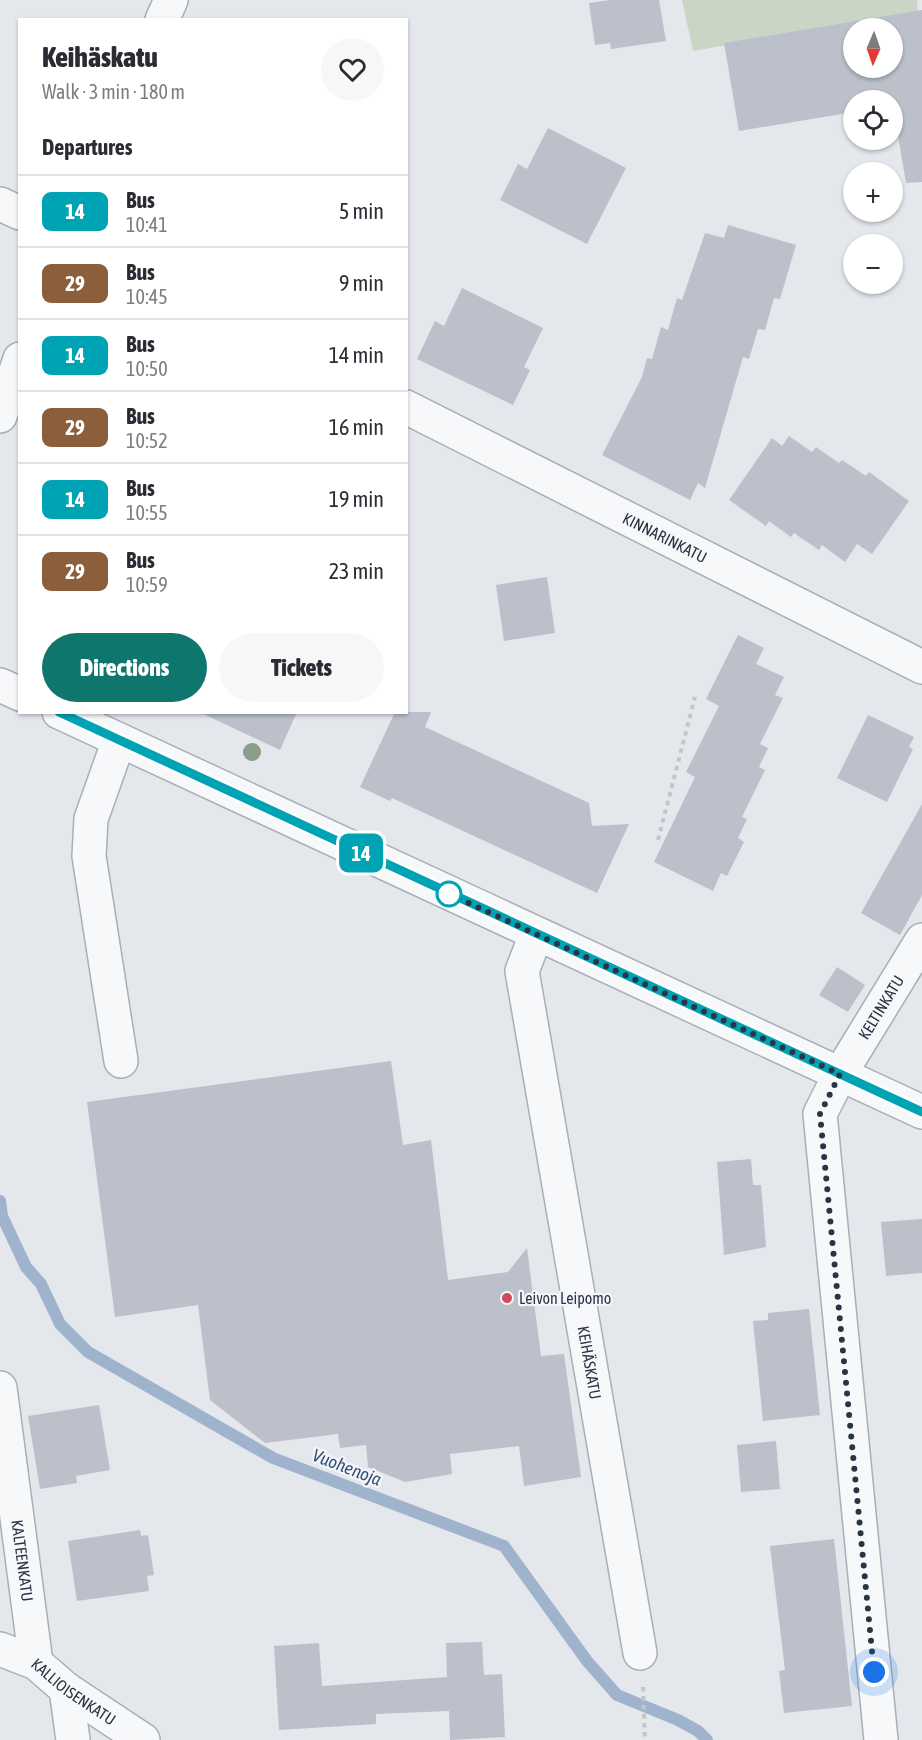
<!DOCTYPE html>
<html lang="en">
<head>
<meta charset="utf-8">
<style>
	body { margin:0; font-family:"Asap Condensed",sans-serif; background:#f7f7f7; color:#2b2b33; height:100vh; display:flex; flex-direction:column; font-size:22px; white-space:nowrap }
	* { box-sizing:border-box; margin:0 }
	p { font-size:20px; color:#7c7c81 }
	.icon { flex:none; width:33px; height:33px; fill:none; stroke:currentColor; stroke-width:2; stroke-linecap:round; stroke-linejoin:round }
	.map { position:relative; flex:1; overflow:hidden }
	.details { position:absolute; left:18px; top:18px; width:390px; height:696px; display:flex; flex-direction:column; background:#fff; border-radius:0px; box-shadow:0 2px 4px #0004 }
	.details>* { flex:none }
	.badge { padding:0 12px; border-radius:9px; font-size:21px; line-height:39px }
	.needle { width:39px; rotate:182deg }
	.fabs { position:absolute; left:843px; top:18px; display:grid; gap:12px }
	.fabs a { display:grid; place-items:center; width:60px; height:60px; border-radius:50%; background:#fff; box-shadow:0 2px 4px #0004; font-size:30px }
	.you { position:absolute; width:30px; height:30px; margin:-15px; border:4px solid #fff; border-radius:50%; background:#1a73e8; box-shadow:0 0 0 9px #1a73e833 }
	.map>.badge { position:absolute; translate:-50% -50%; box-shadow:0 0 0 3px #fff }
	h2 { padding:0 24px; font-size:22px; line-height:54px }
	.round { display:grid; place-items:center; flex:none; width:63px; height:63px; border-radius:32px; background:#f7f7f7 }
	.head { display:flex; align-items:center; justify-content:space-between; height:102px; padding:0 24px }
	h1 { font-size:28px; font-weight:800; line-height:45px }
	.primary-button { display:flex; gap:12px; margin-top:auto; padding:12px 24px }
	.primary-button a { flex:1; height:69px; border-radius:36px; background:#0f766e; color:#fff; font-size:24px; font-weight:800; line-height:69px; text-align:center }
	.primary-button a+a { background:#f7f7f7; color:#2b2b33 }
	ul { padding:0; list-style:none }
	li { display:flex; align-items:center; gap:18px; height:72px; padding:0 24px; border-top:2px solid #e1e1e2 }
	li div { flex:1 }
	li b { display:block; font-size:22px }
	li em { font-style:normal }
	li .badge { min-width:66px; font-weight:700; text-align:center }
	.map>svg:first-child { display:block }
	.green { fill:#c9d6c5 }
	.lines { fill:none; stroke-linecap:round; stroke-linejoin:round }
	.stream { stroke:#9fb4cc; stroke-width:12 }
	.building { fill:#bbc0ca; fill-rule:evenodd }
	.minor-casing { stroke:#a9aeb7; stroke-width:36 }
	.path { stroke:#c2c5cb; stroke-width:4; stroke-dasharray:4.5 4.5; stroke-linecap:butt }
	.minor { stroke:#f7f8fa; stroke-width:33 }
	.tree { fill:#899d89 }
	.line-casing { stroke:#fff; stroke-width:14 }
	.line { stroke:#00a3b4; stroke-width:9 }
	.walk { stroke:#2b3445; stroke-width:6; stroke-dasharray:0 10.8 }
	.stop-dot { fill:#fff; stroke:#00a3b4; stroke-width:3 }
	.poi-dot { fill:#d1495b; stroke:#f4f6f9; stroke-width:2 }
	.labels { text-anchor:middle; dominant-baseline:central; stroke-width:4.5; stroke-linejoin:round; paint-order:stroke }
	.street-label { font-size:16px; fill:#2b3445; stroke:#f4f6f9 }
	.poi-label { font-size:16px; fill:#2b3445; stroke:#f4f6f9; text-anchor:start }
	.water-label { font-size:18px; font-style:italic; fill:#34527a; stroke:#f4f6f9 }
</style>
</head>
<body>
<div class="map">
<svg width="922" height="1740" viewBox="0 0 922 1740">
	<rect width="100%" height="100%" fill="#e4e7ec"/>
	<path class="green" d="M682,0h235l1,11 -225,40z"/>
	<g class="lines">
		<path class="stream" d="M0,1201l2,15 24,51 15,17 19,40 28,28 185,106 231,88 83,115 30,34 61,25 20,11 9,9"/>
	</g>
	<path class="building" d="M610,0h49l7,41 -55,8 -1,-6 -15,2 -6,-42z
		M922,10v172l-16,1 -14,-83h-38v12l-115,19 -15,-88zM854,28h38v40h-38z
		M548,128l78,40 -39,76 -87,-44 18,-36 9,5z
		M728,225l68,20 -16,54 -6,-1 -9,32 -7,-1 -9,30 -6,-2 -38,131 -7,-5 -8,17 -88,-45 40,-78 5,-19 5,1 9,-32 7,3 9,-32 5,2 23,-67 19,5z
		M462,288l81,40 -19,39 6,3 -17,35 -96,-46 18,-38 9,5z
		M789,436l23,16 4,-5 23,16 3,-3 24,16 3,-4 40,29 -37,53 -15,-10 -12,18 -23,-17 -3,5 -25,-17 -3,4 -22,-16 -3,5 -37,-26 43,-62 10,8z
		M547,577l8,56 -51,8 -8,-56z
		M738,635l26,13 -8,16 28,13 -9,18 8,3 -23,46 8,4 -9,19 6,3 -23,47 5,2 -9,19 6,4 -17,34 -6,-3 -8,18 -59,-29 41,-85 -9,-5 33,-66 -13,-7z
		M199,712h98l-17,38z
		M395,712h36l-6,15 164,76 3,23 37,-2 -32,69 -205,-95 -2,3 -30,-14z
		M868,715l46,22 -5,10 4,2 -26,53 -50,-24z
		M922,804v91l-22,40 -39,-22z
		M837,967l28,18 -17,27 -29,-17z
		M391,1061l12,84 28,-5 17,140 60,-8 19,-24 14,108 23,-2 17,123 -57,9 -5,-40 -69,8 2,20 -47,8 -37,-15 -2,-22 -26,3 -2,-14 -73,9 -55,-43 -12,-95 -83,12 -28,-215z
		M751,1159l2,26h8l5,62 -42,8 -7,-93z
		M922,1219v54l-36,3 -5,-54z
		M809,1309l11,106 -57,6 -10,-100 15,-1v-7z
		M99,1405l11,65 -34,6 1,7 -37,6 -12,-73z
		M776,1441l4,48 -39,3 -4,-47z
		M140,1530l1,6 7,-1 6,40 -7,1 2,15 -72,10 -9,-60z
		M834,1539l18,167 -68,7 -5,-42 6,-1 -15,-124z
		M482,1642l2,33 18,-1 3,63 -55,3 -1,-29 -73,3v10l-97,6 -5,-84 45,-3 3,43 125,-9 -1,-34z"/>
	<g class="lines">
		<g class="minor-casing">
			<g id="minor">
				<path d="M162,20l9,-20"/>
				<path d="M0,204l20,9"/>
				<path id="s1" d="M406,407l516,260"/>
				<path d="M0,416l20,-57"/>
				<path d="M0,685l20,9"/>
				<path d="M59,712l863,400"/>
				<path d="M119,740l-28,79 -2,37 32,205"/>
				<path id="s2" d="M536,935l-14,36 118,682"/>
				<path id="s3" d="M0,1388l36,275"/>
				<path id="s4" d="M0,1649l36,14 30,26 77,51"/>
				<path d="M66,1689l7,51"/>
				<path id="s5" d="M881,1740l-61,-626 20,-40 82,-134"/>
			</g>
		</g>
		<path class="path" d="M658,840l37,-143
			M643,1687l2,53"/>
		<use href="#minor" class="minor"/>
	</g>
	<circle class="tree" cx="252" cy="752" r="9"/>
	<g class="lines">
		<g class="line-casing">
			<path id="line" d="M59,712l863,400"/>
		</g>
		<use href="#line" class="line"/>
		<path class="walk" d="M449,894l391,180 -20,40 54,558"/>
	</g>
	<circle class="stop-dot" cx="449" cy="894" r="12"/>
	<circle class="poi-dot" cx="507" cy="1298" r="6"/>
	<g class="labels">
		<g class="street-label">
			<text stroke="none"><textPath href="#s1" startOffset="290">KINNARINKATU</textPath></text>
			<text stroke="none"><textPath href="#s5" startOffset="752">KELTINKATU</textPath></text>
			<text stroke="none"><textPath href="#s2" startOffset="436">KEIHÄSKATU</textPath></text>
			<text stroke="none"><textPath href="#s3" startOffset="174">KALTEENKATU</textPath></text>
			<text stroke="none"><textPath href="#s4" startOffset="86">KALLIOISENKATU</textPath></text>
		</g>
		<g class="poi-label">
			<text x="519" y="1298">Leivon Leipomo</text>
		</g>
		<g class="water-label">
			<text transform="translate(347 1467) rotate(21)">Vuohenoja</text>
		</g>
	</g>
</svg>
<div class="fabs">
<a><svg class="needle" viewBox="-14 -14 28 28"><path d="M0-13l5 13h-10z" fill="#e53935"/><path d="M0 13l5-13h-10z" fill="#7c7c81"/></svg></a>
<a><svg class="icon" aria-label="locate" viewBox="0 0 24 24"><circle cx="12" cy="12" r="6"/><path d="M12 2v4M12 18v4M2 12h4M18 12h4"/></svg></a>
<a>+</a>
<a>−</a>
</div>
<div class="you" style="left:874px;top:1672px"></div>
<b class="badge" style="left:361px;top:853px;background:#00a3b4;color:#fff">14</b>
<section class="details">
<div class="head"><div><h1>Keihäskatu</h1><p>Walk · 3 min · 180 m</p></div><a class="round"><svg class="icon" aria-label="heart" viewBox="0 0 24 24"><path d="M12 20l-8-8c-3-5 5-10 8-4 3-6 11-1 8 4z"/></svg></a></div>
<h2>Departures</h2>
<ul>
<li><span class="badge" style="background:#00a3b4;color:#fff">14</span><div><b>Bus</b><p>10:41</p></div><em>5 min</em></li>
<li><span class="badge" style="background:#8b5e3c;color:#fff">29</span><div><b>Bus</b><p>10:45</p></div><em>9 min</em></li>
<li><span class="badge" style="background:#00a3b4;color:#fff">14</span><div><b>Bus</b><p>10:50</p></div><em>14 min</em></li>
<li><span class="badge" style="background:#8b5e3c;color:#fff">29</span><div><b>Bus</b><p>10:52</p></div><em>16 min</em></li>
<li><span class="badge" style="background:#00a3b4;color:#fff">14</span><div><b>Bus</b><p>10:55</p></div><em>19 min</em></li>
<li><span class="badge" style="background:#8b5e3c;color:#fff">29</span><div><b>Bus</b><p>10:59</p></div><em>23 min</em></li>
</ul>
<div class="primary-button"><a>Directions</a><a>Tickets</a></div>
</section>
</div>
</body>
</html>
